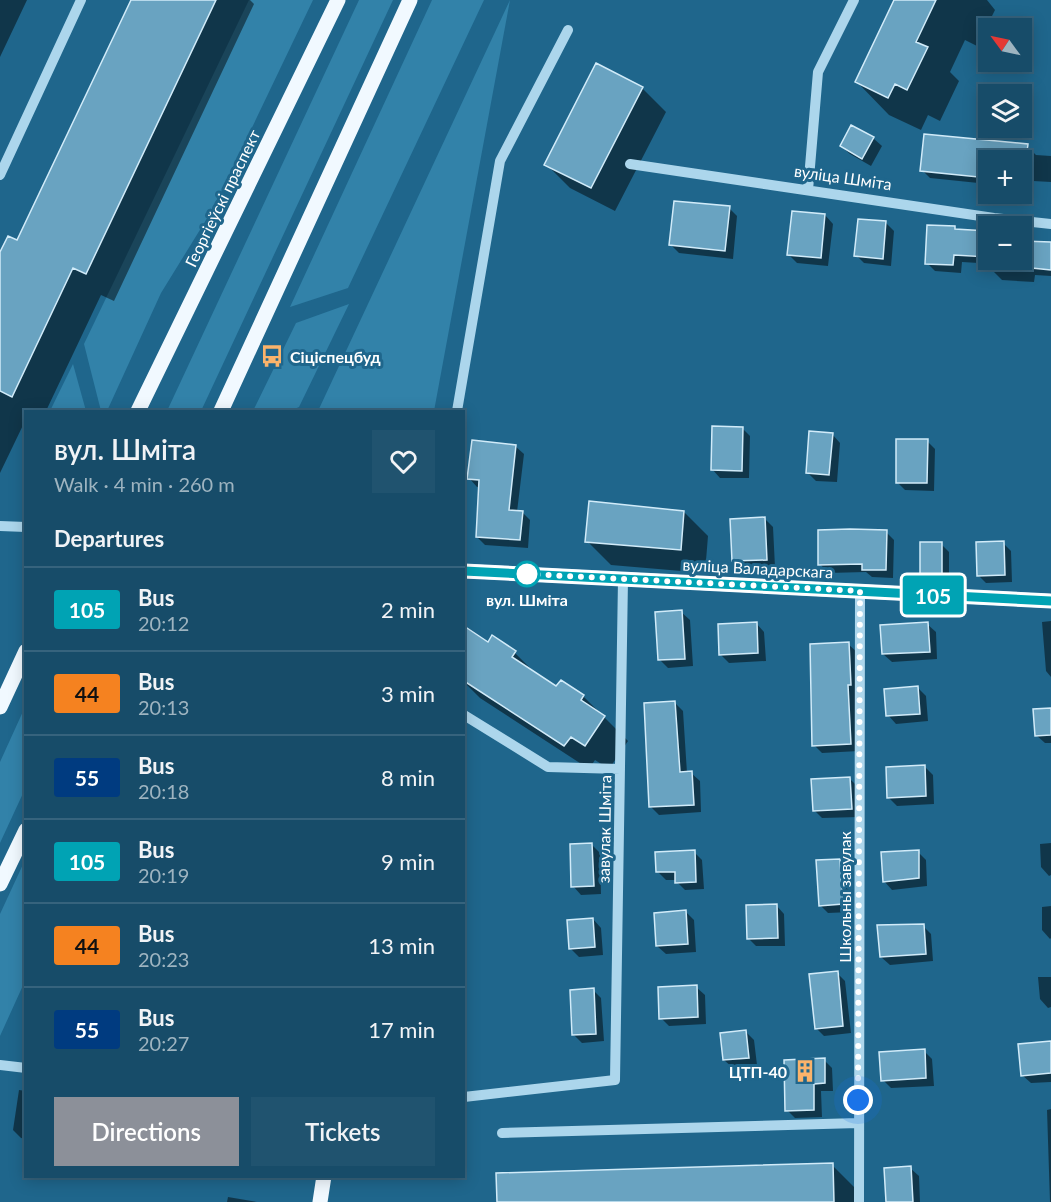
<!DOCTYPE html>
<html lang="en">
<head>
<meta charset="utf-8">
<style>
	body { margin:0; font-family:Lato,sans-serif; background:#20536f; color:#f1f3f6; height:100vh; display:flex; flex-direction:column; font-size:22px; white-space:nowrap }
	* { box-sizing:border-box; margin:0 }
	p { font-size:20px; color:#9eb4c0 }
	.icon { flex:none; width:33px; height:33px; fill:none; stroke:currentColor; stroke-width:2; stroke-linecap:round; stroke-linejoin:round }
	.map { position:relative; flex:1; overflow:hidden }
	.drawer { position:absolute; left:24px; top:410px; width:441px; height:768px; display:flex; flex-direction:column; background:#174c69; border-radius:0px; box-shadow:0 3px 15px #0003,0 0 0 2px #36637d }
	.drawer>* { flex:none }
	.badge { padding:0 12px; border-radius:4px; font-size:21px; line-height:39px }
	.needle { width:39px; rotate:303deg }
	.buttons { position:absolute; left:978px; top:18px; display:grid; gap:12px }
	.buttons a { display:grid; place-items:center; width:54px; height:54px; border-radius:0px; background:#174c69; box-shadow:0 3px 15px #0003,0 0 0 2px #36637d; font-size:30px }
	.you { position:absolute; width:30px; height:30px; margin:-15px; border:4px solid #fff; border-radius:50%; background:#1a73e8; box-shadow:0 0 0 9px #1a73e833 }
	.map>.badge { position:absolute; translate:-50% -50%; box-shadow:0 0 0 3px #fff }
	h2 { padding:0 30px; font-size:22px; line-height:54px }
	.round { display:grid; place-items:center; flex:none; width:63px; height:63px; border-radius:0px; background:#20536f }
	.overview { display:flex; align-items:center; justify-content:space-between; height:102px; padding:0 30px }
	h1 { font-size:28px; font-weight:600; line-height:45px }
	.cta { display:flex; gap:12px; margin-top:auto; padding:12px 30px }
	.cta a { flex:1; height:69px; border-radius:0px; background:#8c9099; color:#fff; font-size:24px; font-weight:600; line-height:69px; text-align:center }
	.cta a+a { background:#20536f; color:#f1f3f6 }
	ul { padding:0; list-style:none }
	li { display:flex; align-items:center; gap:18px; height:84px; padding:0 30px; border-top:2px solid #36637d }
	li div { flex:1 }
	li b { display:block; font-size:22px }
	li em { font-style:normal }
	li .badge { min-width:66px; font-weight:700; text-align:center }
	.map>svg:first-child { display:block }
	.green { fill:#3282a9 }
	.shadow { fill:#0007 }
	.building { fill:#69a3c1; stroke:#d1ebf9; stroke-width:1.5 }
	.lines { fill:none; stroke-linecap:round; stroke-linejoin:round }
	.minor { stroke:#acd6ec; stroke-width:10 }
	.major { stroke:#f1f9ff; stroke-width:15 }
	.line-casing { stroke:#fff; stroke-width:14 }
	.line { stroke:#00a3b4; stroke-width:9 }
	.walk { stroke:#fff; stroke-width:6; stroke-dasharray:0 10.8 }
	.stop-dot { fill:#fff; stroke:#00a3b4; stroke-width:3 }
	.labels { text-anchor:middle; dominant-baseline:central; stroke-width:6; stroke-linejoin:round; paint-order:stroke }
	.street-label { font-size:16px; fill:#fff; stroke:#1f668c }
	.poi-label { font-size:16px; font-weight:bold; fill:#fff; stroke:#1f668c; text-anchor:start }
	.stop-label { font-size:16px; font-weight:bold; fill:#fff; stroke:#1f668c }
</style>
</head>
<body>
<div class="map">
<svg width="1051" height="1202" viewBox="0 0 1051 1202">
	<rect width="100%" height="100%" fill="#1f668c"/>
	<path class="green" d="M249,0h64l-99,207 -53,86 -54,118h-6l-17,-67z
		M359,0h34l-192,411h-34z
		M432,0h52l-136,288 -58,19z
		M510,0l-76,411h-116z
		M349,304l-50,103 -9,4h-37l43,-88z
		M73,364l13,47h-36z
		M25,707v82l-25,54v-81z
		M25,860v121l-25,55v-122z"/>
	<path class="shadow" d="M0,0h27l-27,57z
		M133,0h117l4,4 -140,297 -13,-6 -55,116h-20v8l-26,54v-218l18,-13z
		M896,0h91l8,10 -18,36 -12,-6 -15,32 9,9 -19,40 -12,-6 -7,15 -32,-15 -32,-33z
		M642,88l24,24 -51,99 -45,-23 -24,-24z
		M852,127l21,11 9,8 -11,20 -21,-12 -9,-8z
		M1027,146l9,9 15,1v26l-18,-1 -1,8 -10,-1v-28h-34v24l-58,-6 -8,-8z
		M729,208l8,8 -4,43 -54,-6 -8,-8z
		M825,215l8,9 -5,42 -31,-3 -8,-8z
		M886,223l8,8 -3,35 -27,-3 -8,-8z
		M955,228l3,3 30,2v27h34v-19l29,3v32l-16,-1 -1,7 -32,-2 -8,-8 1,-8 -33,-2 -1,11 -26,-2 -8,-8z
		M742,428l8,8 -1,42h-29l-8,-9z
		M832,434l8,9 -3,39 -21,-1 -9,-9z
		M927,441l8,8 -1,42 -29,-1 -8,-8z
		M515,446l9,8 -7,58h5l8,8 -2,28 -43,-3 -8,-8 3,-50h-3l-8,-9z
		M684,512l24,24 -3,37 -94,-8 -24,-24z
		M765,519l8,8 2,40 -33,2 -8,-9z
		M886,532l8,8 -1,38 -21,-1 -6,-5 -38,1 -8,-9z
		M1003,543l8,8 1,31 -26,1 -8,-8z
		M941,544l8,8v30h-19l-8,-8z
		M681,612l9,8 3,46 -25,2 -8,-8z
		M1051,621v56l-5,-6 -4,-49z
		M756,623l8,9 2,29 -37,2 -8,-8z
		M927,624l9,8 1,27 -45,3 -9,-8z
		M464,628l24,16 4,-6 23,15 24,24 18,11 4,-6 22,14 45,45 -19,28 -14,-9 -6,9 -109,-71 -16,-16z
		M848,644l9,8 2,99 -37,2 -8,-8z
		M918,688l8,8 2,25 -32,3 -8,-9z
		M675,703l8,8 4,62h4l9,8 1,31 -42,3 -8,-8z
		M1051,710v33h-6l-9,-8z
		M925,767l8,8 1,29 -37,2 -8,-8z
		M850,779l8,8 1,30 -37,1 -8,-8z
		M1051,843v32l-2,1 -8,-9 -1,-23z
		M592,845l8,8 1,41 -20,1 -8,-9z
		M694,852l8,8 2,29 -19,1 -8,-8v-2h-11l-8,-8z
		M918,852l8,8 1,26 -35,4 -8,-9z
		M840,860l8,8 3,44 -23,1 -8,-8z
		M776,905l8,9 1,32h-29l-8,-8z
		M1051,906v32l-1,1 -8,-9v-23z
		M685,911l9,9 2,32 -30,2 -9,-8z
		M593,919l8,9 2,27 -24,2 -8,-8z
		M923,926l8,8 2,27 -43,4 -9,-8z
		M837,973l8,8 6,52 -27,3 -8,-8z
		M1038,977h13v30l-3,1 -8,-9z
		M696,987l9,8 1,29 -37,2 -8,-8z
		M593,990l8,8 3,43 -22,2 -9,-9z
		M746,1032l8,8 3,25 -24,3 -9,-8z
		M1051,1043v39l-20,1 -9,-8z
		M924,1051l8,8 2,27 -43,2 -8,-8z
		M824,1060l8,8 1,23h-12l1,26 -27,1 -8,-8z
		M19,1090l7,1v48l-5,-1 -8,-8z
		M1051,1109v93h-1l-3,-92z
		M832,1165l24,24 1,13h-358z
		M910,1168l9,8 1,26h-32z
		M228,1197l29,5h-30z"/>
	<path class="building" d="M131,0h85l-130,274 -13,-6 -61,129 -12,-6v-139l8,-16 9,4z
		M894,0h42l-20,42 12,5 -21,43 -12,-6 -7,14 -33,-16z
		M596,63l47,24 -52,101 -47,-23z
		M851,125l23,12 -12,22 -22,-13z
		M924,134l104,10 -2,16h-38v18l-68,-7z
		M674,201l56,5 -5,45 -56,-6z
		M792,211l33,3 -4,44 -34,-3z
		M858,219l28,2 -3,38 -29,-3z
		M927,225l28,1v3l33,2v26l-34,-2 -1,10 -28,-1z
		M1022,241l29,1v28l-29,-3z
		M712,426l31,1 -1,44 -31,-1z
		M809,431l24,2 -4,42 -23,-2z
		M896,439h32l-1,44h-31z
		M472,440l44,5 -7,65 14,1 -3,29 -44,-3 3,-57 -12,-1z
		M589,501l95,10 -3,39 -96,-8z
		M765,517l2,43 -35,1 -2,-42z
		M850,529l37,1 -1,40h-24v-6l-44,1v-35z
		M1004,541l1,34 -28,1 -1,-34z
		M920,542h22v33h-22z
		M682,610l3,49 -27,1 -3,-48z
		M757,622l1,31 -39,2 -1,-31z
		M928,622l2,30 -48,2 -2,-29z
		M464,626l24,16 4,-7 24,16 -4,6 44,29 5,-6 23,15 -3,5 24,16 -20,30 -14,-9 -7,9 -100,-65z
		M849,642l2,43h-3l3,59 -39,2 -2,-102z
		M918,686l2,28 -34,2 -2,-27z
		M675,701l5,71 12,-1 2,34 -45,2 -5,-104z
		M1051,708v27l-16,1 -2,-27z
		M925,765l1,31 -39,2 -1,-31z
		M850,777l2,32 -39,2 -2,-32z
		M592,843l2,43 -23,1 -1,-43z
		M695,850l1,32 -21,1v-11h-19l-1,-20z
		M919,850v28l-36,4 -2,-30z
		M840,859l3,45 -24,2 -3,-46z
		M777,904l1,34 -31,1 -1,-34z
		M686,910l2,34 -32,2 -2,-33z
		M593,918l2,29 -26,2 -2,-29z
		M924,924l2,30 -46,3 -3,-32z
		M838,971l5,55 -28,3 -6,-55z
		M697,985l1,32 -39,2 -1,-32z
		M594,988l2,46 -24,1 -2,-45z
		M746,1030l3,28 -26,2 -3,-27z
		M1051,1041v32l-30,3 -3,-32z
		M925,1049l1,29 -45,3 -2,-29z
		M825,1058v25l-11,1v26l-29,1 -1,-51z
		M833,1163l1,39h-337l-1,-29z
		M911,1166l2,36h-27l-2,-34z"/>
	<g class="lines">
		<path class="minor" d="M630,164l364,54 57,6
			M0,175l81,-175
			M808,190l10,-118 36,-72
			M457,411l43,-250 68,-131
			M0,526l26,1
			M464,715l84,52 72,2
			M0,1065l26,3
			M464,1097l151,-17 8,-501
			M502,1133l356,-10
			M859,1202l1,-611"/>
		<path class="major" d="M138,411l200,-411
			M221,411l189,-411
			M464,571l587,30
			M0,707l26,-56
			M0,884l26,-54
			M320,1202l4,-26"/>
	</g>
	<g class="lines">
		<g class="line-casing">
			<path id="line" d="M464,571l587,30"/>
		</g>
		<use href="#line" class="line"/>
		<path class="walk" d="M527,574l333,17 -2,509"/>
	</g>
	<defs>
		<g id="bus-bare" transform="scale(1.8)"><path d="M-5-6H5V4H4V6H2V4H-2V6H-4V4H-5ZM-3.5-4V0h7V-4ZM-3.5 1.2v1.5H-2V1.2ZM2 1.2v1.5H3.5V1.2Z" fill="#fab36b" stroke="#1f668c" stroke-width="2.5" paint-order="stroke"/></g>
		<g id="building-bare" transform="scale(1.8)"><path d="M-4-6H4V6H1V3H-1V6H-4ZM-2.5-4.3h1.7v1.8h-1.7ZM.8-4.3h1.7v1.8H.8ZM-2.5-1h1.7V.8h-1.7ZM.8-1h1.7V.8H.8Z" fill="#fab36b" stroke="#1f668c" stroke-width="2.5" paint-order="stroke"/></g>
	</defs>
	<g fill-rule="evenodd">
		<use href="#bus-bare" x="272" y="356"/>
		<use href="#building-bare" x="805" y="1071"/>
	</g>
	<circle class="stop-dot" cx="527" cy="574" r="12"/>
	<g class="labels">
		<g class="street-label">
			<text transform="translate(843 177) rotate(8)">вуліца Шміта</text>
			<text transform="translate(222 198) rotate(-64)">Георгіеўскі праспект</text>
			<text transform="translate(758 568) rotate(3)">вуліца Валадарскага</text>
			<text transform="translate(604 829) rotate(-89)">завулак Шміта</text>
			<text transform="translate(844 897) rotate(-90)">Школьны завулак</text>
		</g>
		<g class="poi-label">
			<text x="290" y="356">Сіціспецбуд</text>
			<text x="787" y="1071" text-anchor="end">ЦТП-40</text>
		</g>
		<g class="stop-label">
			<text x="527" y="599">вул. Шміта</text>
		</g>
	</g>
</svg>
<div class="buttons">
<a><svg class="needle" viewBox="-14 -14 28 28"><path d="M0-13l5 13h-10z" fill="#e53935"/><path d="M0 13l5-13h-10z" fill="#9eb4c0"/></svg></a>
<a><svg class="icon" aria-label="layers" viewBox="0 0 24 24"><path d="M12 4l9 5-9 5-9-5zM3 14l9 5 9-5"/></svg></a>
<a>+</a>
<a>−</a>
</div>
<div class="you" style="left:858px;top:1100px"></div>
<b class="badge" style="left:933px;top:595px;background:#00a3b4;color:#fff">105</b>
<section class="drawer">
<div class="overview"><div><h1>вул. Шміта</h1><p>Walk · 4 min · 260 m</p></div><a class="round"><svg class="icon" aria-label="heart" viewBox="0 0 24 24"><path d="M12 20l-8-8c-3-5 5-10 8-4 3-6 11-1 8 4z"/></svg></a></div>
<h2>Departures</h2>
<ul>
<li><span class="badge" style="background:#00a3b4;color:#fff">105</span><div><b>Bus</b><p>20:12</p></div><em>2 min</em></li>
<li><span class="badge" style="background:#f58220;color:#111">44</span><div><b>Bus</b><p>20:13</p></div><em>3 min</em></li>
<li><span class="badge" style="background:#003b80;color:#fff">55</span><div><b>Bus</b><p>20:18</p></div><em>8 min</em></li>
<li><span class="badge" style="background:#00a3b4;color:#fff">105</span><div><b>Bus</b><p>20:19</p></div><em>9 min</em></li>
<li><span class="badge" style="background:#f58220;color:#111">44</span><div><b>Bus</b><p>20:23</p></div><em>13 min</em></li>
<li><span class="badge" style="background:#003b80;color:#fff">55</span><div><b>Bus</b><p>20:27</p></div><em>17 min</em></li>
</ul>
<div class="cta"><a>Directions</a><a>Tickets</a></div>
</section>
</div>
</body>
</html>
